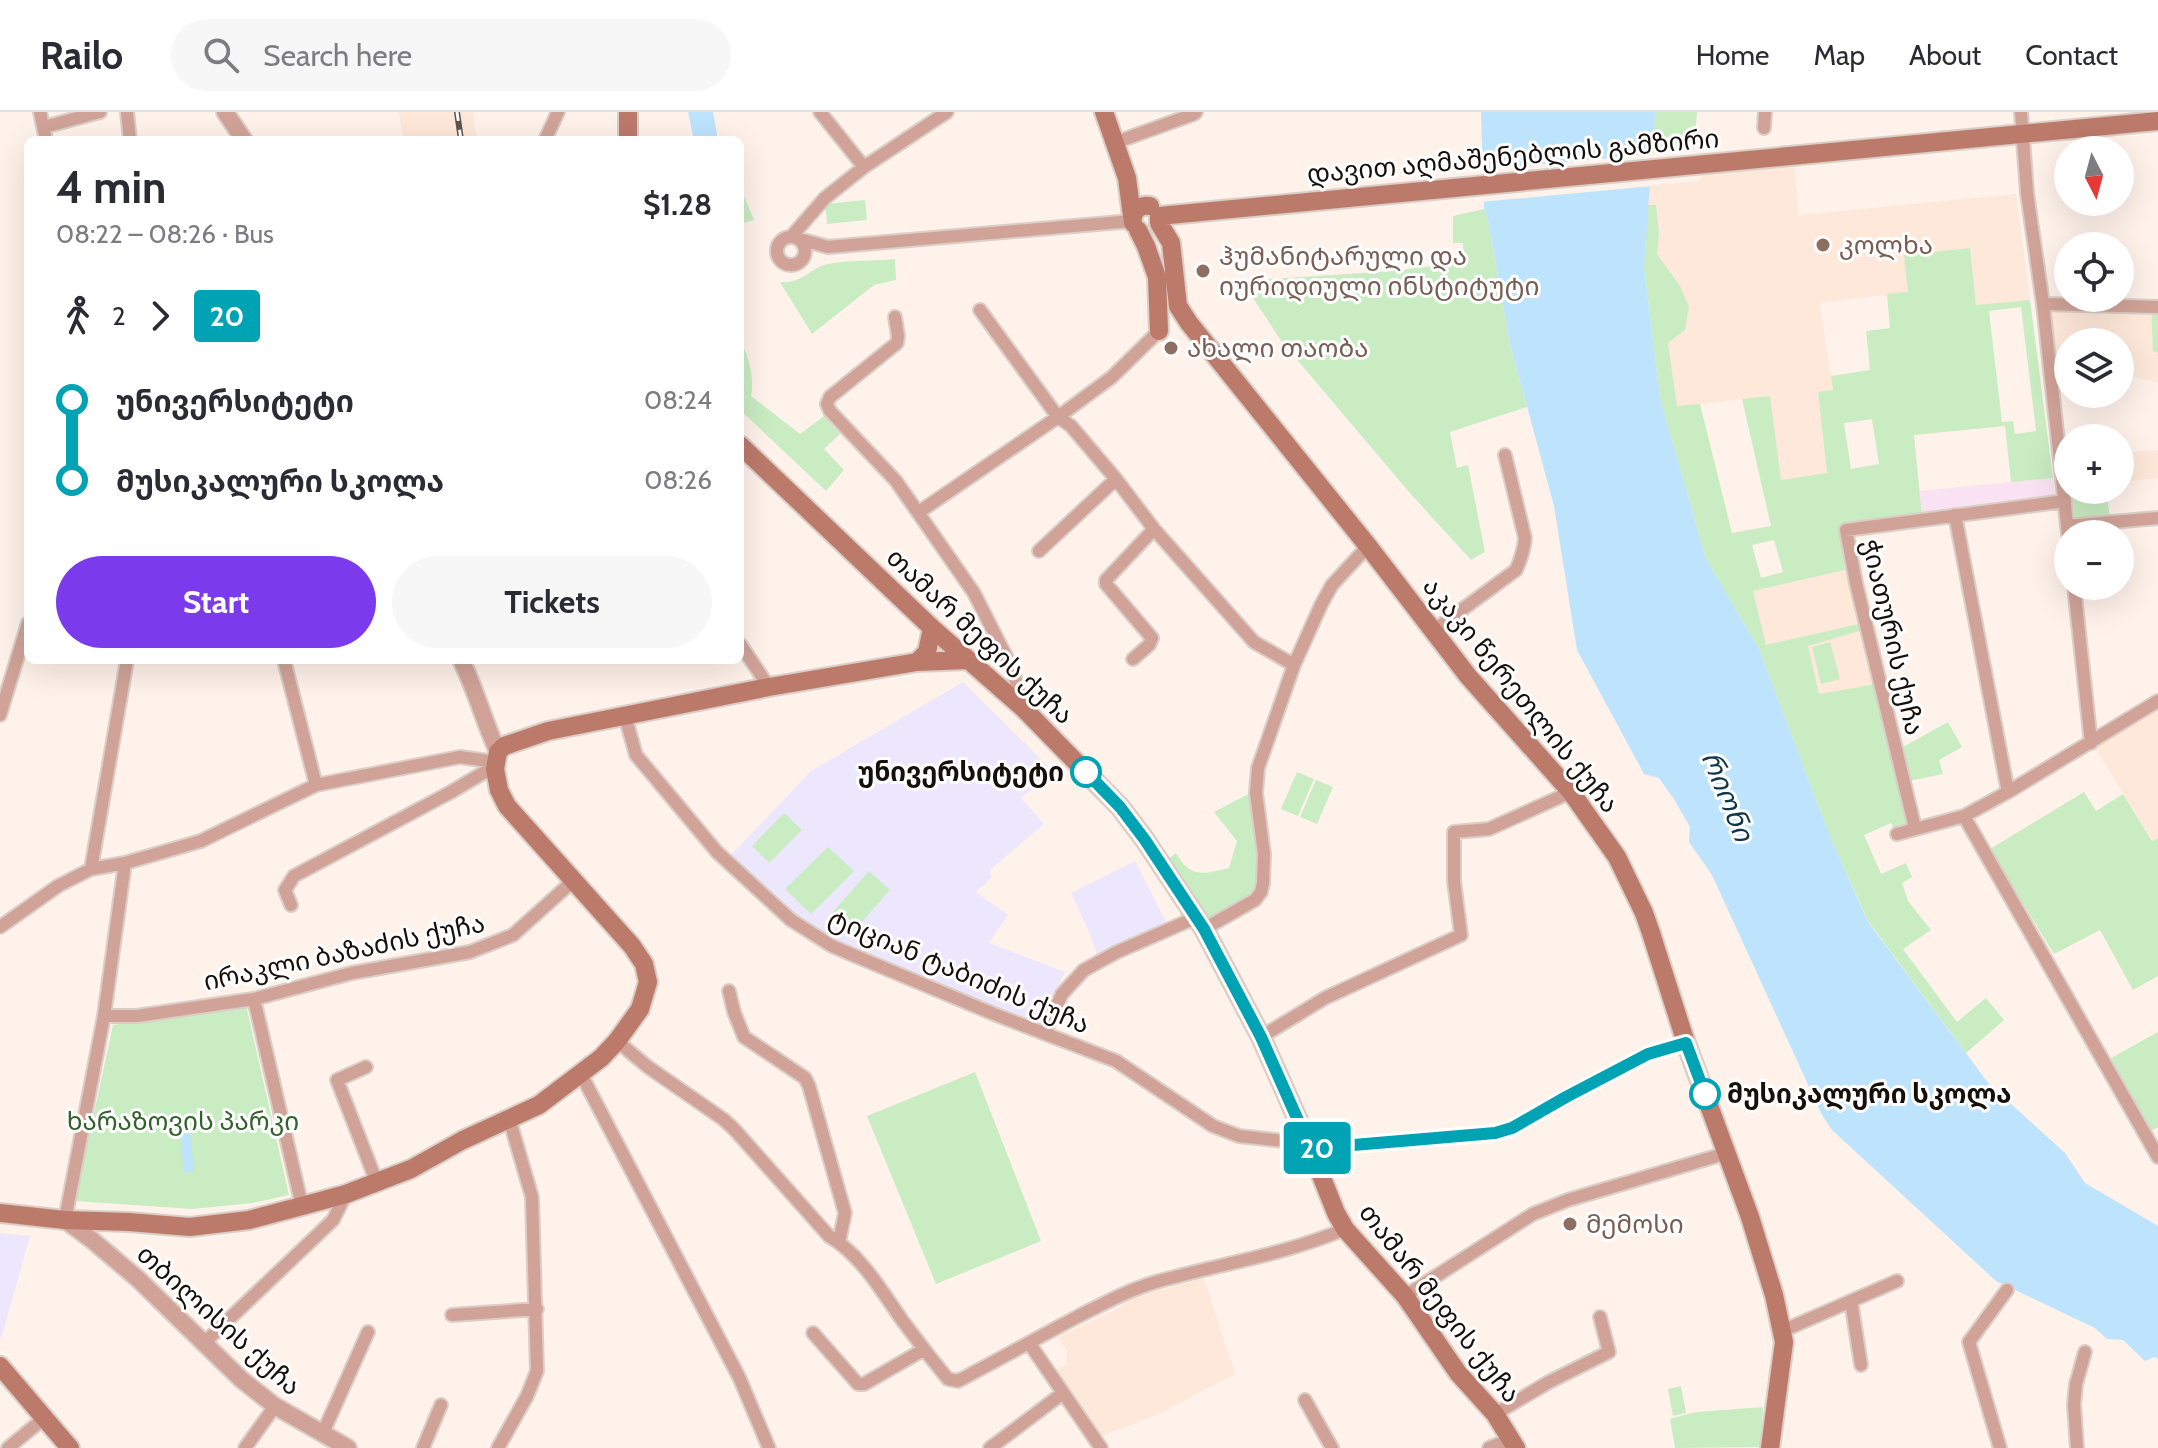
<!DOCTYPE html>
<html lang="en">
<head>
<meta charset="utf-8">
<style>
	body { margin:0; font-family:Cabin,"Noto Sans Georgian",sans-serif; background:#f7f7f7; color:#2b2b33; height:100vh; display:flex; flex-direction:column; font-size:30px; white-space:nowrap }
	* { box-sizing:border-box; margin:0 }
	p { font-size:26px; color:#7c7c81 }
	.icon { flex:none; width:44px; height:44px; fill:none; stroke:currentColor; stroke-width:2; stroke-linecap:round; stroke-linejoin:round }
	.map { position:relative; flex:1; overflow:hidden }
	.sheet { position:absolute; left:24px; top:24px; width:720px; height:528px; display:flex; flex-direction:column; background:#fff; border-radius:12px; box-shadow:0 8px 32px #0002 }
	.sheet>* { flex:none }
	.badge { padding:0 16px; border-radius:6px; font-size:28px; line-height:52px }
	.needle { width:52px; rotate:174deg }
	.fabs { position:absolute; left:2054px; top:24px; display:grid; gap:16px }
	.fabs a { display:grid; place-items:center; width:80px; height:80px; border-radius:50%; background:#fff; box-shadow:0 8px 32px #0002; font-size:40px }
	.map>.badge { position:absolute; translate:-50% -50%; box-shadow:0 0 0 4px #fff }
	.legs { display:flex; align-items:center; gap:12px; height:88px; padding:0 32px; font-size:26px }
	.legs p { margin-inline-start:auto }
	.overview { display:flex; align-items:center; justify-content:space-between; height:136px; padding:0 32px }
	h1 { font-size:44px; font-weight:700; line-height:60px }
	.button { display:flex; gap:16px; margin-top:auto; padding:16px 32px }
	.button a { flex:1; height:92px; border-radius:48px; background:#7c3aed; color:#fff; font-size:32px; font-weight:700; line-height:92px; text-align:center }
	.button a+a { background:#f7f7f7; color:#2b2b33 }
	ul { padding:0 32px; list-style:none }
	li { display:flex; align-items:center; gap:28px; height:80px; font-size:30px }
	li i { display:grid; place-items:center; width:12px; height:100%; margin:0 10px; background:currentColor }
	li i::after { content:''; width:20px; height:20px; margin:-10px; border:6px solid; border-radius:50%; background:#fff }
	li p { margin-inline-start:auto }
	li:first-child i { background:linear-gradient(#0000 50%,currentColor 0) }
	li:last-child i { background:linear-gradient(currentColor 50%,#0000 0) }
	header { display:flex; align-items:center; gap:48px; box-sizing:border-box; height:112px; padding:0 40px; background:#fff; border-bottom:2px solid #e1e1e2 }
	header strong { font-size:38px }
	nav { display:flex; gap:44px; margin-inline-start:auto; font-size:28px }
	.search { width:560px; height:72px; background:#f7f7f7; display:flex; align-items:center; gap:20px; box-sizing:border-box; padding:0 28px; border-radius:44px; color:#7c7c81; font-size:30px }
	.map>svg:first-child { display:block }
	.built { fill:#fee8d9 }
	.industrial { fill:#f9e3f2 }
	.education { fill:#ece7fd }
	.green { fill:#c9ecc3; fill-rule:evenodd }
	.water { fill:#bde3fd }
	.pier { fill:#fff2ea }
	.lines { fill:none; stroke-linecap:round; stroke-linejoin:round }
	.minor-casing { stroke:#dacec6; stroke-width:16 }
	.tertiary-casing { stroke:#dacec6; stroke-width:20 }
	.secondary-casing { stroke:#dacec6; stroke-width:22 }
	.minor { stroke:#d1a398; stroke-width:12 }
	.tertiary { stroke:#d1a398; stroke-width:16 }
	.secondary { stroke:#bc7a6b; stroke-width:18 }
	.rail-casing { stroke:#5d544e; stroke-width:6 }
	.rail { stroke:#fff; stroke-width:3; stroke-dasharray:9; stroke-linecap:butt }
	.line-1-casing { stroke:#fff; stroke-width:18 }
	.line-1 { stroke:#00a3b4; stroke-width:12 }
	.education-dot { fill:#8d6e63; stroke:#fff; stroke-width:3 }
	.stop-1-dot { fill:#fff; stroke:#00a3b4; stroke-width:4 }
	.labels { text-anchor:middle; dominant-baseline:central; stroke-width:6; stroke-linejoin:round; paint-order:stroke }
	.street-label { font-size:26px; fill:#160f0a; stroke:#fff }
	.education-label { font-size:26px; fill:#785e54; stroke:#fff; text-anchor:start }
	.stop-label { font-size:26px; font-weight:bold; fill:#160f0a; stroke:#fff; text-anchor:end }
	.park-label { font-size:26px; fill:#34622c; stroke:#fff }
	.water-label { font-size:28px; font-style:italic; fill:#0f364c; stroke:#fff }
</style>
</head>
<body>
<header>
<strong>Railo</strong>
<div class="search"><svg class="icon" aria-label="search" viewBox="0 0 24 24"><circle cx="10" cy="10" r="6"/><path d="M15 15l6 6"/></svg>Search here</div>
<nav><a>Home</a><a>Map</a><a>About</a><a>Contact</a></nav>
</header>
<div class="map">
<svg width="2158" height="1336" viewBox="0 0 2158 1336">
	<rect width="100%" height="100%" fill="#fff2ea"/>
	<path class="built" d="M399,0h74l4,28h-74z
		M1794,55l5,48 217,-21 14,106 -54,5 -6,-57 -62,44 -88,11 13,88 -15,2 9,80 -46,7 -12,-84 -92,11 -9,-64 17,-13 -5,-44 -23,-32 2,-21 -3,-28h-8l1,-19 49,-5 7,-8z
		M2050,195l101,3 2,41 5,2v30l-38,-10v-31h-52v16l-13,-3z
		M2158,338v28l-38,4v-29z
		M1845,458l17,53 -97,22 -12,-54z
		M1863,518l13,54 -57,10 -12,-48z
		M2158,598v128l-5,3 -58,-93z
		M1204,1166l31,96 -76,40 -58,22 -46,-65 11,-6 1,-14 -9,-14 57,-27 21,-13z"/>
	<path class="industrial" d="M2053,366l3,22 -134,16 -3,-25z"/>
	<path class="education" d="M963,570l90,89 -32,27 23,26 -54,46 1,8 -15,14 32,23 -19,28 76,29 -26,53 -219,-90 -90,-79 81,-85z
		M1135,749l33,65 -28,14 -43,15 -7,-21 -19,-41z
		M0,1121l30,3 -29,103 -1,-2z"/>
	<path class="green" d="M1655,0h42l-3,37 -42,4z
		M740,75l14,33 -11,3 -3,4z
		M865,88l2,20 -40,4 -2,-20z
		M1648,93h8l3,28 -2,21 23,32 9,21 -4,23 -17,13 9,63 23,-2 32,129 39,-7 -29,-127 28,-3 11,84 46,-7 -9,-81 15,-2 -2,-14 39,-6 -4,-39 24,-3 -3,-34 21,-2 -4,-37 66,-7 6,57 54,-5 23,178 -42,4 -6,-56 -91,9 8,81 -83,10 6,44 -92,21 13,54 96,-22 1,7 -55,16 11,48 57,-10 32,144 -13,3 -4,-8 -27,12 17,39 25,-11 6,14 -10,6 6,18 23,29 -28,19 54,73 29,-24 18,22 -38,33 -98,-132 -37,-82 -72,-190 -53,-90 -46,-161 -16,-131zM2021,195l15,124 -21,3 -2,-13 -11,1 -13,-111zM1872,307l7,45 -28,5 -7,-46zM1774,428l9,32 -22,6 -9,-33z
		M1484,97l4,10 22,125 17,63 -77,25 7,36 11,-3 17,87 -14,8 -62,-68 -127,-150 -29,-44v-18l141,-9 70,-9 -1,-19h-10v-27z
		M895,147l1,21 -22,5 -62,49 -32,-52c23,2 29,-14 48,-18 22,-4 45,-3 67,-5z
		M2151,198h7v43l-5,-2z
		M740,228c8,14 15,39 11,56l49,38 24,-18 16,18 -16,15 20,21 -18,21 -86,-81z
		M2071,378h35l4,27 -35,4z
		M1830,530l10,37 -19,5 -9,-37z
		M1948,610l14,25 -23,13 4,14 -34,7 -8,-33z
		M1297,660l17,7 -16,37 -17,-7z
		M1316,668l17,7 -16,37 -17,-7z
		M1252,680c3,25 18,89 -3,106 -11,9 -33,16 -46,23l-37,-60 10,-8c15,26 27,21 53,15l8,-27 -23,-29z
		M2084,680l12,19 27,-17 29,47 6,-3v138l-25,14 -33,-60 -46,24 -64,-105z
		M784,701l18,17 -33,33 -17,-17z
		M828,735l26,24 -43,43 -26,-25z
		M869,759l21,19 -38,43 -21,-19z
		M246,893l43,190 -36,8 -61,6 -117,-8 38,-176z
		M2158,920v95l-7,4 -40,-73z
		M975,960l66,169 -105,43 -69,-168z
		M1681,1274l5,27 -13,3 -5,-27z
		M1763,1295l-2,40 -86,1 -5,-29 26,-7z"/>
	<path class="water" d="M688,0h25l5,28h-24z
		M1481,0h174l-11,155 16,131 46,161 53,90 72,190 37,83 121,162 76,69 20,30 73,43v133l-4,-2 -9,4 -22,-21 -16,-1 -12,-11 -99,-47 -164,-151 -10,-15 -110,-240 -23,-33 1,-15 -16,-28 -15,-21 -15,-4 -67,-124 -23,-144 -44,-162 -22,-125 -4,-10z
		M190,1020l4,40h-10l-4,-39z"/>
	<path class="pier" d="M1655,42l-2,32 -173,16 -1,-32z"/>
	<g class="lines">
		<g class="minor-casing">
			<path id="minor" d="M40,0l6,28
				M127,0l3,28
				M820,0l44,55
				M2021,0l6,81 16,111 25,230
				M44,15l56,-15
				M1764,16l1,-16
				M545,28l13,-28
				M1114,31l80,-29 2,-2
				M791,125l34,-39 39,-31 83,-55
				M777 139a14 14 0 1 1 28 0a14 14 0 1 1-28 0Z
				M796,126l32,9 304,-26
				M2043,192l115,3
				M980,198l78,107 13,9 45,53 38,50 100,113 40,23
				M895,205l3,19 -1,7 -67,54 -3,7 3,7 66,70 78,112 38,75 11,38
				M919,400l139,-95 54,-40 47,-46
				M1955,403l53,277
				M2067,414l91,-8
				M1039,439l77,-72
				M2074,474l17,157
				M1433,519l83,-61c5,-11 8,-20 9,-32l-20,-83
				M740,532l29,43
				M1133,547l16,-14 3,-7 -46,-54v-4l48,-51
				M284,548l32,125
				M0,603l28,-92
				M625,604l11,39 81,97 74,68 41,26 21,9 141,59 122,47 97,65 26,10 54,6 25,6 177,-15 17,-5 136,-74 38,-11
				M1964,704l194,341
				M1915,716l-59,-245 -10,-53 219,-29
				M1897,722l67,-18 44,-24 150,-91
				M91,757l36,-209
				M291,793l-6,-15 9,-14 157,-84 32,-19 12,-4
				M0,815l58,-41 33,-17 34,-6 76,-22 115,-56 144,-28 35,5
				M1204,817l51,-29 6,-8 2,-9 1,-29 -8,-61 2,-25 36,-103 27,-60 11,-20 36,-39
				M729,879l5,21 10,25 61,41 4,8 36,127 -6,29
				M254,887l48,207
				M104,904h33l117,-17 98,-26 118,-21 43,-17 60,-54
				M1045,920l17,-38 22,-24 33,-18 78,-34
				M1261,925l64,-39 136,-63 -7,-54v-49l35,-3 82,-37
				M617,929l31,26 75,52 11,10 95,107c32,19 52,54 73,84 15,20 30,40 46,59l10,2c40,-21 79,-43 119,-64 26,-13 51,-27 79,-35 63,-18 128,-27 189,-53
				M366,955l-29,13 40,103
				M581,962l158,303 30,71
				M65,1108l39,-204 21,-153
				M1405,1184l128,-82 35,-14 159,-47
				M1851,1189l10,64
				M452,1203l85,-6
				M1782,1219l115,-50
				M813,1221l45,51h6l59,-34
				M204,1231l129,-123 13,-26
				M1029,1231l72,105
				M1305,1288l27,48
				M1495,1302l54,-32 60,-30 -9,-35
				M322,1323l46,-103
				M8,1336l35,-29
				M245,1336l30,-42
				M423,1336l18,-43
				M498,1336l29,-52 10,-25 -5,-174 -23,-79
				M990,1336l73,-55
				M1489,1336l22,-9
				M2000,1336l-31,-106 38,-52
				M2077,1336l-3,-44 2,-20 9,-32"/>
		</g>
		<g class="tertiary-casing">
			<path id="tertiary" d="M225,0l19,28
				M461,548c15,30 23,62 37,92
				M65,1108l27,20 46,39 104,101 33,26 73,42"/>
		</g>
		<g class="secondary-casing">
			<path id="secondary" d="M1104,0l23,66 5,38
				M628,28v-28
				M1159,104v7l12,20 7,63 11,17 179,223 100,130 103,116 46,65 27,56 7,20 35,110 64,174 24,78 10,47 -14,106
				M1159,104l999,-95
				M1133,111c-2,-11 6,-19 17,-17
				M1138,118l8,16 11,31 2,54
				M740,333l192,183 91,80 97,99 25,33 59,89 57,108 48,108 27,68 9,16 60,67 53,77 37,41 21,34
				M917,550l50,-2
				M0,1101l65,7 64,2 61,5 59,-7 53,-14 44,-12 65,-25 52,-29 76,-35 62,-47 16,-17 23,-32 8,-27 -4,-18 -12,-18 -125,-140 -8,-16 -4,-21 3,-17 6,-6 44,-15 221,-44 148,-25 10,-10 5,-24
				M0,1254l70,82"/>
		</g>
		<use href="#minor" class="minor"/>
		<use href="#tertiary" class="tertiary"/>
		<use href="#secondary" class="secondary"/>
		<g class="rail-casing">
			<path id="rail" d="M457,0l4,28"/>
		</g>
		<use href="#rail" class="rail"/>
	</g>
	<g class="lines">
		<g class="line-1-casing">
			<path id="line-1" d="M1086,660l34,35 25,33 59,89 57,108 48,108 9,3 177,-15 17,-5 54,-31 82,-43 38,-11 19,51"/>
		</g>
		<use href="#line-1" class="line-1"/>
	</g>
	<g class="education-dot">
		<circle cx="1823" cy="133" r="8"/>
		<circle cx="1203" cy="159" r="8"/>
		<circle cx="1171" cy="236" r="8"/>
		<circle cx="1570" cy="1112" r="8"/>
	</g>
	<g class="stop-1-dot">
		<circle cx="1086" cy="660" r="14"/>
		<circle cx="1705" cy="982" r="14"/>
	</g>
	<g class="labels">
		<g class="street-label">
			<text transform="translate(1513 44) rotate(-5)">დავით აღმაშენებლის გამზირი</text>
			<text transform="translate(980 524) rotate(43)">თამარ მეფის ქუჩა</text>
			<text transform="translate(1893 525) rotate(77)">ჭიათურის ქუჩა</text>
			<text transform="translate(1521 583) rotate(51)">აკაკი წერეთლის ქუჩა</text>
			<text transform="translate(344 840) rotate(-12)">ირაკლი ბაზაძის ქუჩა</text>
			<text transform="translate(959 859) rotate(23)">ტიციან ტაბიძის ქუჩა</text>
			<text transform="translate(1440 1191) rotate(52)">თამარ მეფის ქუჩა</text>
			<text transform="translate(219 1208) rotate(42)">თბილისის ქუჩა</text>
		</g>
		<g class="education-label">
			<text x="1839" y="133">კოლხა</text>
			<text x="1219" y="144">ჰუმანიტარული და<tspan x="1219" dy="30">იურიდიული ინსტიტუტი</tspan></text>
			<text x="1187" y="236">ახალი თაობა</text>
			<text x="1586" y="1112">მემოსი</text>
		</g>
		<g class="stop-label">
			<text x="1064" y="660">უნივერსიტეტი</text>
			<text x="1727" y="982" text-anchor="start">მუსიკალური სკოლა</text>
		</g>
		<g class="park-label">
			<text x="183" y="1009">ხარაზოვის პარკი</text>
		</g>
		<g class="water-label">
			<text transform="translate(1728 684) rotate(68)">რიონი</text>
		</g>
	</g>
</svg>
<div class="fabs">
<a><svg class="needle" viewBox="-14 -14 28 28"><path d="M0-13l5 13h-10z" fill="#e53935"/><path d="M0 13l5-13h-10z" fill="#7c7c81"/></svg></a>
<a><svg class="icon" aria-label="locate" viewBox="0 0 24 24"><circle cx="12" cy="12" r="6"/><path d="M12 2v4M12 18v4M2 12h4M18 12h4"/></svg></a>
<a><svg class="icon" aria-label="layers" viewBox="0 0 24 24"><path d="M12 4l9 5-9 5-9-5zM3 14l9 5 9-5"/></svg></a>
<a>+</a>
<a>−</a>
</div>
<b class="badge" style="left:1317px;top:1036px;background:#00a3b4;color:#fff">20</b>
<section class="sheet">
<div class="overview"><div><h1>4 min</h1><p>08:22 – 08:26 · Bus</p></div><b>$1.28</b></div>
<div class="legs"><svg class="icon" aria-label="walk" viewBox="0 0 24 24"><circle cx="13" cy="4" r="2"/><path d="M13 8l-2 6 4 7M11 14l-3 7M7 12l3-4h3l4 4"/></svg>2<svg class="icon" aria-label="forward" viewBox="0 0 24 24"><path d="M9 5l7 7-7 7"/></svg><b class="badge" style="background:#00a3b4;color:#fff">20</b></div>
<ul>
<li><i style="color:#00a3b4"></i><b>უნივერსიტეტი</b><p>08:24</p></li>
<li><i style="color:#00a3b4"></i><b>მუსიკალური სკოლა</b><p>08:26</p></li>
</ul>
<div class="button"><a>Start</a><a>Tickets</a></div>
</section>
</div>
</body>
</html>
